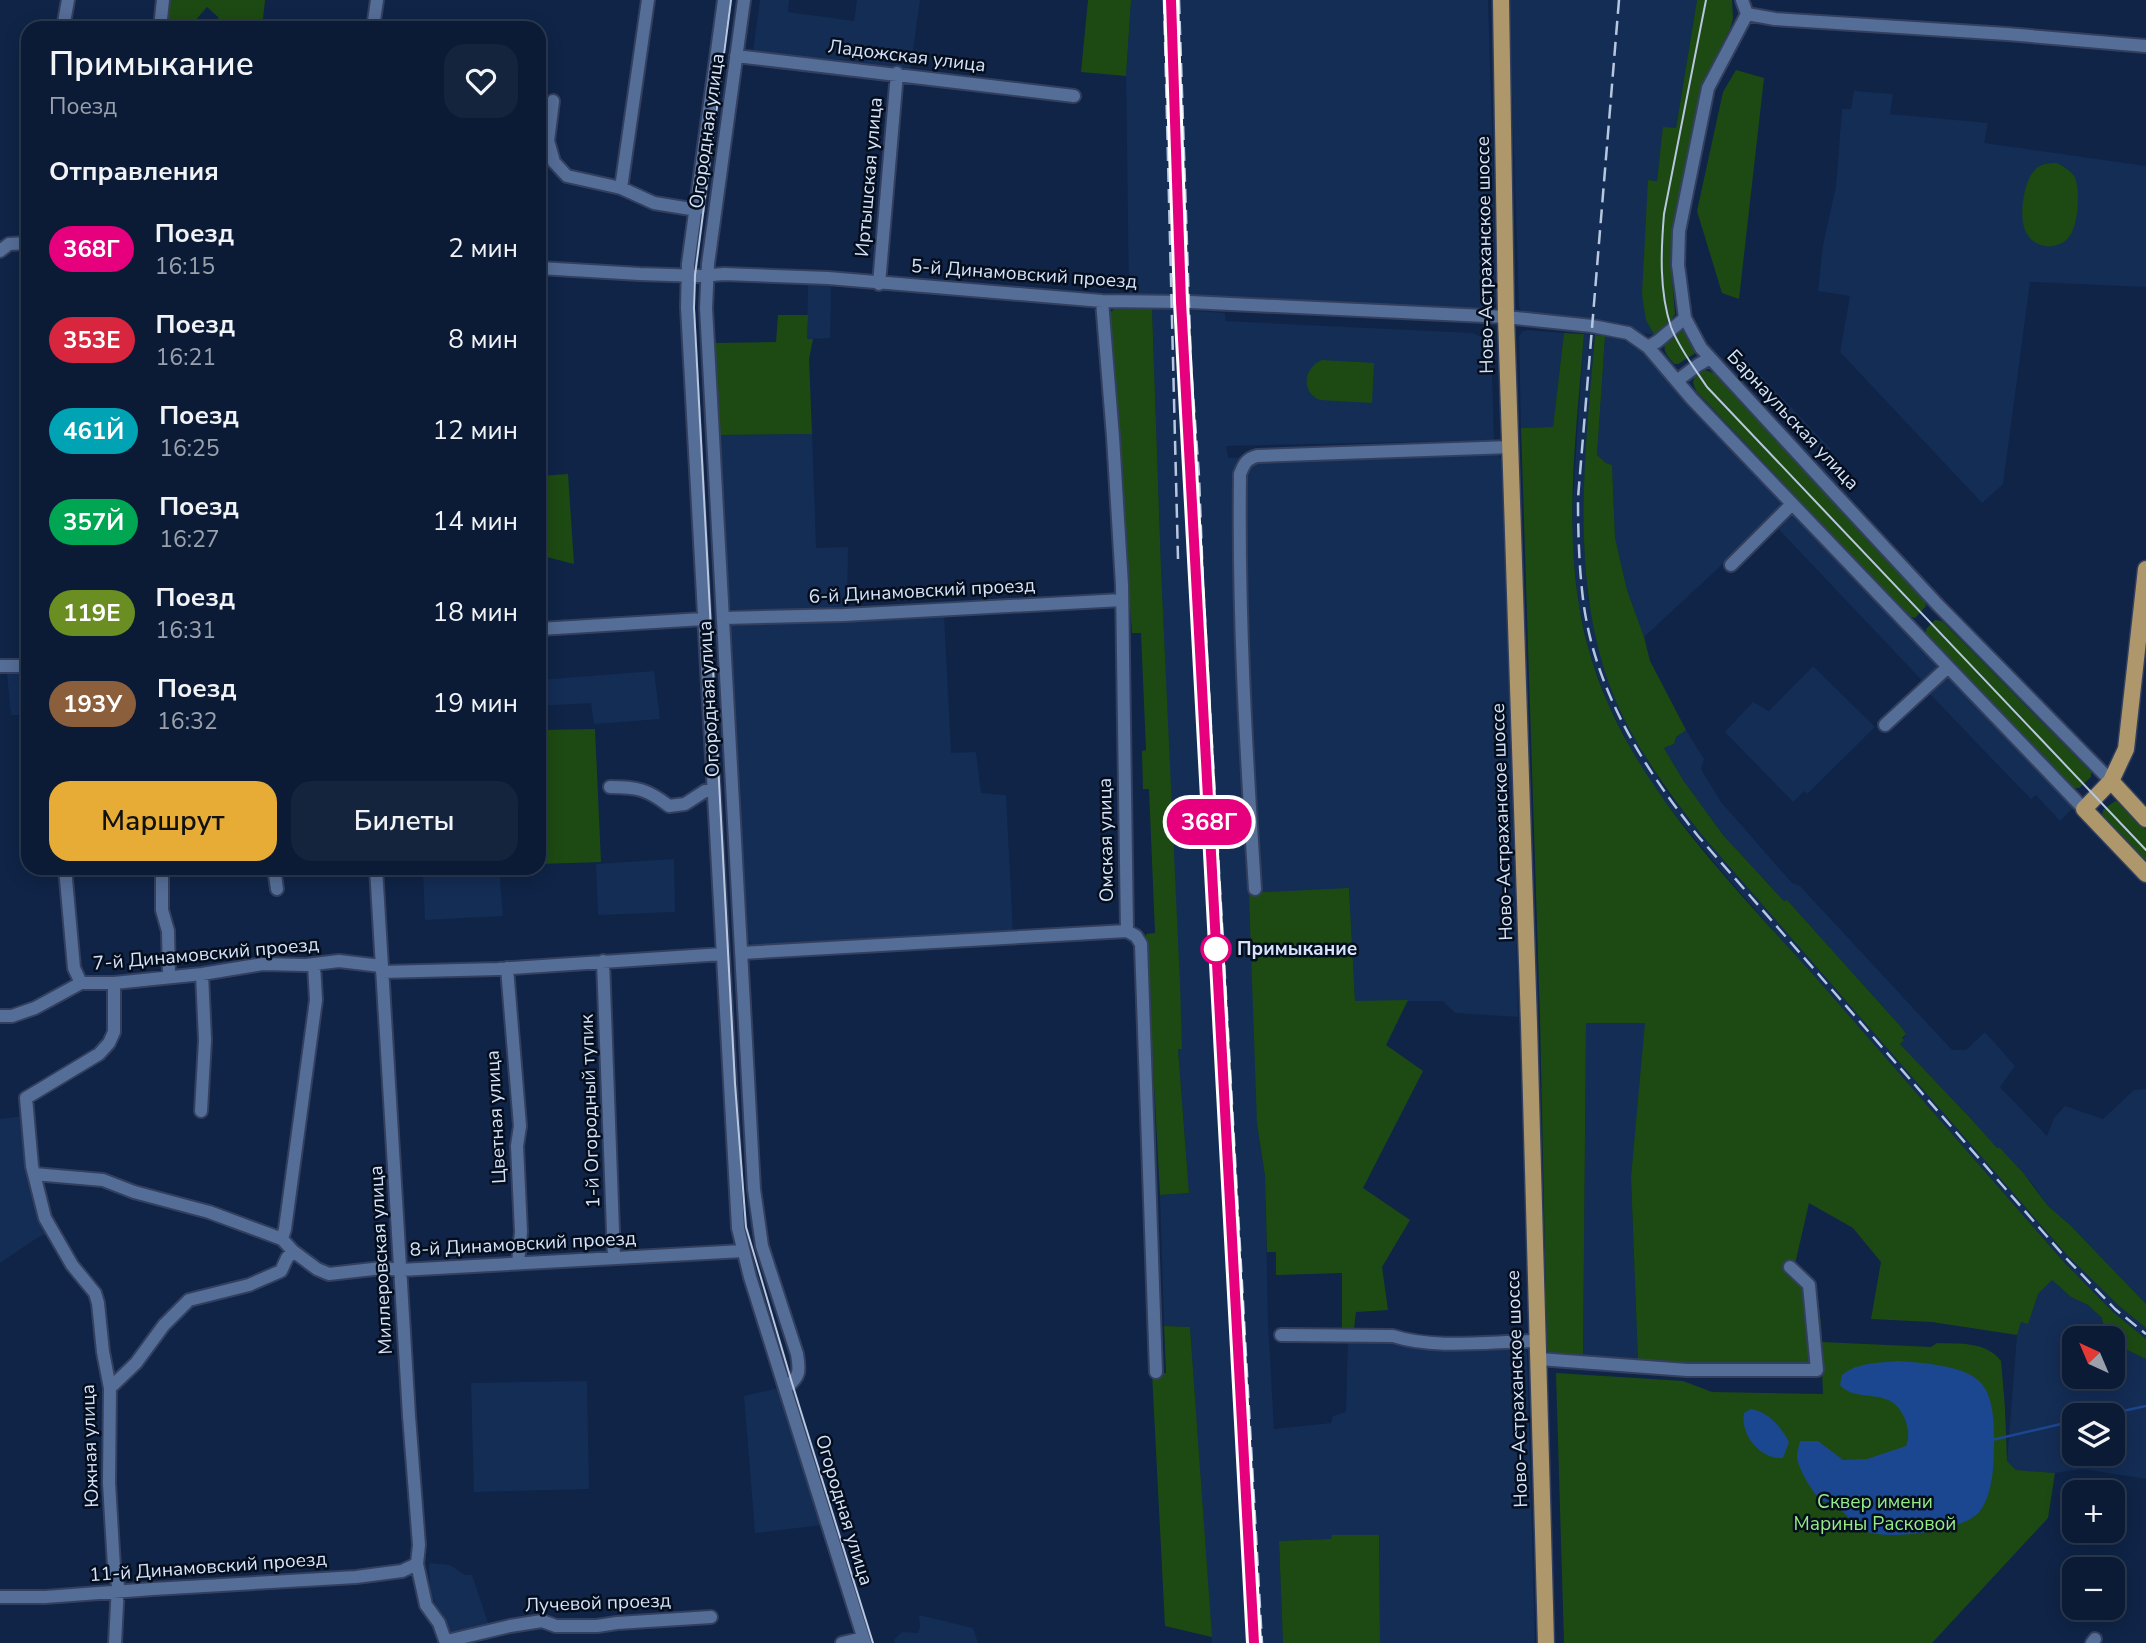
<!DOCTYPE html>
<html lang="ru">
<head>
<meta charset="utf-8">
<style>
	body { margin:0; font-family:"Nunito Sans",sans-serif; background:#14243d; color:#f1f3f6; height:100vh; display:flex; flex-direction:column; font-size:26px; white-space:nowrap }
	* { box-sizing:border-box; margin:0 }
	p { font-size:23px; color:#9aa1ad }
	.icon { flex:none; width:38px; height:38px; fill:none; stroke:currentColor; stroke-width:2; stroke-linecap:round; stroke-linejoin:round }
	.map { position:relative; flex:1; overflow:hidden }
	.side { position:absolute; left:21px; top:21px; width:525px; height:854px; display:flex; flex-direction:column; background:#0b1b35; border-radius:21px; box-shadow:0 4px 18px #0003,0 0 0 2px #2b3950 }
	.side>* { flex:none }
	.badge { padding:0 14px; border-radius:23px; font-size:24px; line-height:46px }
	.needle { width:46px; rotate:316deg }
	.fabs { position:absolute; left:2062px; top:1326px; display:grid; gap:14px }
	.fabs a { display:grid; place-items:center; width:63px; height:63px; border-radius:14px; background:#0b1b35; box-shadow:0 4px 18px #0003,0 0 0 2px #2b3950; font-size:35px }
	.map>.badge { position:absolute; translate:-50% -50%; box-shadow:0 0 0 4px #fff }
	h2 { padding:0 28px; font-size:26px; line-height:63px }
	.round { display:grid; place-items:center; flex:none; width:74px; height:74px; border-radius:21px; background:#14243d }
	.headline { display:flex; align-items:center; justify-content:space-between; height:119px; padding:0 28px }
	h1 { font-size:33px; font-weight:600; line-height:52px }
	.action { display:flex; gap:14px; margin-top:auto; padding:14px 28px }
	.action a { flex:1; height:80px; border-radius:21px; background:#e7ac36; color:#111; font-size:28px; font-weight:600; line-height:80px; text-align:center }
	.action a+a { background:#14243d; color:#f1f3f6 }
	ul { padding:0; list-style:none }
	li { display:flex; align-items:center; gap:21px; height:91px; padding:0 28px }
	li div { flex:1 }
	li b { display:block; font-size:26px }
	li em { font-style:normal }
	li .badge { min-width:77px; font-weight:700; text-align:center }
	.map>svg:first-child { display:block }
	.built { fill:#142d55; fill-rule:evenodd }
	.green { fill:#1d4a13 }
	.water { fill:#1b4791 }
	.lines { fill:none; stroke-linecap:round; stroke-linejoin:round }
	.stream { stroke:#1b4791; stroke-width:2.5 }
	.minor-casing { stroke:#333f5e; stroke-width:16 }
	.major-casing { stroke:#333f5e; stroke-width:19 }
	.minor { stroke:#556e97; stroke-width:12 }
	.major { stroke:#ae976a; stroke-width:16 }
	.tram { stroke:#b8c7e0; stroke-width:2 }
	.rail { stroke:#b8c7e0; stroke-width:2.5; stroke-dasharray:14 7; stroke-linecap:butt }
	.line-casing { stroke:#fff; stroke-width:16 }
	.line { stroke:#e6007e; stroke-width:10 }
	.stop-dot { fill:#fff; stroke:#e6007e; stroke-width:3.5 }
	.labels { text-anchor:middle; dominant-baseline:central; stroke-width:5; stroke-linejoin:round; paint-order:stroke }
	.street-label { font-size:19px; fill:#d5e3fb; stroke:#050e1d }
	.stop-label { font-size:19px; font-weight:bold; fill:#d5e3fb; stroke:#050e1d; text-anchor:start }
	.park-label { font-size:19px; fill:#95eb83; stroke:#050e1d }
</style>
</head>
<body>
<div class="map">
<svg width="2146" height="1643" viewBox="0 0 2146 1643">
	<rect width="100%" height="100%" fill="#0f2447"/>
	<path class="built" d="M760,0h29l-1,12 66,9 3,-21h63l-10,72 -157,-20z
		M1131,0h357l9,300 -3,7 -8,4 -357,-14 -3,-221z
		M1509,0h188l-21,128 -17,35 -2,18 -8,-1 -3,140 8,15 -12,-2 -18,-9 -19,-3 -80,-6 -6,-8z
		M1854,91l39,3 -3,20 98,9 -4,20 162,23v121l-116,-5 -27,202 -21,19 -142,-151 10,-56 -32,-5 5,-46 13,-59 6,-77h9z
		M808,284h23l-1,54 -23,1z
		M1152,308l73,5v8l247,12 10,4 9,8 3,95 -268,6 2,12 264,-7 11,9 4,79 11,478 -63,-4 -12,-12h-88l-6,-113 -92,236 8,52 3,146 6,107 57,-6 2,-7 13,-4 2,-72 170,5 9,7 8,291h-155l-1,-108h-47v4l-53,2 4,102h-71l-22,-316 -26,-1 -4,-131 29,-2 -11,-144h4l-21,-480z
		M1527,330l37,3 -11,94 -32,1 -2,-92 4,-5z
		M1584,334l11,1 -9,113 -1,48 -1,46 4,58 54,151 26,42 33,41 366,421 51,50 28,23v11l-33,-27 -51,-52 -331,-378 -69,-83 -27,-42 -27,-53 -19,-52 -11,-50 -6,-59 1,-45z
		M1605,336l20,5 17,11 431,456 -13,13 -24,-26 -5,4 -34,-35 -69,-72 2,-3 -160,-169 -126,117 -17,-47 -12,-52 -3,-73 -6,-2 -9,-8z
		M1744,358l87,91 -6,6 -88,-91z
		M812,434l4,114 32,-1 -1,65 -115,-3 -3,-3 -13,-171z
		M944,614l7,139 25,-1 5,41 25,2 7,138 -260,13 -6,-8 -18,-310 3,-5z
		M1813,666l62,61 -68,67 -3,-3 -11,11 -68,-70 28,-30 16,9z
		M654,671l6,48 -66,5 -3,-21 -52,3v-26z
		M28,673v42h-17l-4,-41z
		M1686,730l18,29 -3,10 20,33 71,81 8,3 152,164h14l19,-18 30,34 -15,21 47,49 7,-18 11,-12 38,13 31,-29 12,-1v215l-76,-79 -22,-19 -16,-23 -35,-34 -24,-28 -73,-77 6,-10 -4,-6 -115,-128 -2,2 -62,-67 -40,-55 -19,-32 10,-4 2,-7z
		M674,859l1,53 -77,3 -2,-51z
		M499,868l4,48 -78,4 -2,-48z
		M1586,1022l60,1 -15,154 7,184 -55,-3z
		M24,1116l24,117 -11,5 -37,25v-144z
		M2052,1280l19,17 17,8 14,13 25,32 19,9v120l-63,-10 -28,4 -39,-3 -9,-9 10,-126 4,-14 7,2 10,-29zM2074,1339h38v38h-38zM2074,1416h38v38h-38z
		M587,1381l2,108 -115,3 -3,-109z
		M779,1388l43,137 -67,8 -11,-137z
		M429,1563l21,2 15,10h7l18,54 -37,5 -5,-3 -18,-39z
		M919,1615l54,13 5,15h-83l-1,-3 8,-8 16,1 2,-6z"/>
	<path class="green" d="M166,0h99l-3,28h-42l-2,-11 -11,-10 -13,15 -2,6h-30z
		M1088,0h43l-5,76 -45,-4z
		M1697,0h35l1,19 -3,10 -29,57 -28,146 -2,34 4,48 -8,12 -13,9 -8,-15 -4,-25 6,-115 9,1 6,-54 13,1z
		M1736,70l28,8 -25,221 -17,-6 -25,-82 26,-119z
		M2057,163c5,3 13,7 17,13 7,12 4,46 -3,58 -9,16 -34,17 -44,0 -9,-14 -4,-49 6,-62 6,-8 14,-9 24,-9z
		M1117,307l35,1 9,261 19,415 2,65h-4l11,144 -29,2 -14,-261 9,-1 -6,-144h-6l-1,-38 4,-1 -5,-117h-9l-24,-319z
		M778,315h30l-1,24h6l-4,20 3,75 -96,1 -4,-92 64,-1z
		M1683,327l12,25 -1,2 -16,10h-4c-18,-20 -8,-22 9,-37z
		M1564,333l20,1c-8,105 -24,214 5,317 37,130 140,229 227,327 82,94 164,188 246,282l51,52 33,27v20l-19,-9 -23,-21 -2,-11 -14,-13 -17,-8 -19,-17 -14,14 -10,30 -7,-2 -4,13 -85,-13 -61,-3 10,-57 -28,-34 -44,-25 -14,61 21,21 5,39 1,18 109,5 6,-4c22,1 49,-2 64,18l4,47 2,53 9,9 39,3 -7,45 -116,125h-368l-8,-270 127,8 29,11 111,2 -1,-25 -134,-4 -50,-4 -7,-184 14,-154h-59l-3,335 -33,-4 -3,-4 -7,-332 -19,-590 32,-1z
		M1595,335l10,1 -8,119 9,8 6,2 3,73 12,52 17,47 6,24 36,69 -10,7 -2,7 -10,4 19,32 40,55 61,66 3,-1 115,128 4,6 -4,4 2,2 -4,4 73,77 24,27h3l24,26 24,32 22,19 76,79v24l-28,-23 -51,-50 -366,-421c-33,-42 -65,-86 -86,-135 -47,-115 -30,-243 -20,-364z
		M1322,360l52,3 -2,40 -52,-3c-20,-8 -16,-33 2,-40z
		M1705,370l11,4 208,226 2,6 -11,12 -6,-2 -213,-225 -3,-9 2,-6z
		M568,474l6,90 -35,-9v-79z
		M1935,620l7,1 149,151v5l-12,11h-5l-148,-152v-7z
		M595,729l6,133 -62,2v-134z
		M2115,801l4,1 27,28v34l-44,-46 1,-8z
		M1349,888l6,113 53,-1 -22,45 37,26 -60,117 47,32 -28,47 6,43 -32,2 -2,17h-12v-56l-66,2v-23h-9l-2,-76 -8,-52 -8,-231z
		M1164,1326l26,1 22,310 -47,-11 -13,-253h14z
		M1332,1535h47l1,108h-97l-4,-102 52,-2z"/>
	<path class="water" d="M1899,1361c23,2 65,4 81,21 13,13 14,39 14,56 0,23 0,54 -14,73 -14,20 -96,31 -117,19 -11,-6 -18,-19 -29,-25 -4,-2 -10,-3 -14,-6 -8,-7 -22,-31 -23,-42 0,-4 2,-11 3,-16h18l25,19 24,-1 39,-13c4,-9 2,-18 -1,-27 -14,-35 -47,-14 -65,-34l2,-10c16,-13 37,-12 57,-14z
		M1751,1409c19,4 29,17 38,33l-6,16c-22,2 -43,-23 -39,-45z"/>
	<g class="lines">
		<path class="stream" d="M2100,1416l46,-10
			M1992,1440l82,-19"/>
		<g class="minor-casing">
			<path id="minor" d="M724,0l-36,264 -1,43 51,921 12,49 115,366
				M744,0l-36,264 -2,44 48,881 8,57 35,108c3,18 3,22 -11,34
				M1742,0l5,14
				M1747,14l-39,74 -29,143 -1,34 7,53 16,30 124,135 113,122 173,176
				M1747,14l28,5 232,15 139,12
				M63,28l5,-28
				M160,28l3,-28
				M373,28l4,-28
				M736,56l338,40
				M553,101l-5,40 6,21 13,14 54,12 33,15 43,7
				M621,188l27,-188
				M0,251l9,-7 19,-1
				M539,268l101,6 60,2 24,-2 104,4 274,23 88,1 316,15 86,9 36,7 20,14 44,52 392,410
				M879,284l18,-211
				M1102,301l11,136 9,148 5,346 9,5 5,8 15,428
				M1648,347l10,-6 27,-23
				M1678,380l20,-15 12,-7
				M1731,565l61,-61
				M724,618l120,-3 278,-15
				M539,629l164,-10
				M0,666h28
				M1885,725l63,-58
				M610,787c27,0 37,2 59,19l16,-2 20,-13h7
				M65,868l9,100 7,15
				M162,868v42l6,21 1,46
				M274,868l3,21
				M376,868l33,548 10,129 -2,19 9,41 13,18 7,20
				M1255,889c-9,-139 -17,-276 -15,-415 4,-10 6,-15 17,-18l254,-9
				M741,953l386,-22
				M603,961l11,297
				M507,968l13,158 -3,20 4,86 -3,31
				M382,972l116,-3 225,-15
				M114,983v49l-5,11 -10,11 -73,44 6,68 13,52 27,47 23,28 3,10 5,49 7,36 -1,95 5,84 4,18 -3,58
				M0,1016h12l23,-8 46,-25h33l88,-9 61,-10 43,1 33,-4 42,5
				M201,1111l4,-71 -3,-66
				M34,1174l69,6 31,12 75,20 73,27 11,12 24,18 12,5 53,-6 19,2 342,-19
				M282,1239l3,-10 31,-229 -2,-36
				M1281,1335l112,1c44,14 99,5 145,5
				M1539,1359l148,11h130l-8,-85 -19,-18
				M110,1388l26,-25 28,-38 25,-25 60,-15 32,-14 6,-13 6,-7
				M0,1597h45l108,-8 203,-12 46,-6 15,-7
				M447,1641l63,-15 32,-5 14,5h41l20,-3 94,-6
				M842,1643l21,-5
				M2092,1643l3,-4"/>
		</g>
		<g class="major-casing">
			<path id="major" d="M1501,0l5,317 23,707 17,619
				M2146,569l-20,180 -15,32 -27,28 62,65
				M2111,781l35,38"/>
		</g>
		<use href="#minor" class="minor"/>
		<use href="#major" class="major"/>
		<path class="tram" d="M731,0l-36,275 -1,33 41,776 11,143 46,156 81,260
			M1706,0l-42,214c-3,36 -5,77 7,113 8,21 24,42 36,60l439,463"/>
		<path class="rail" d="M1164,0l14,559
			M1179,0l12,367 8,109 4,107 59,1060
			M1619,0l-41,498c0,34 1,68 5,101 11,90 60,168 115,237l366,420 51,53 31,25"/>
	</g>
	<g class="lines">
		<g class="line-casing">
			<path id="line" d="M1171,0l10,302 73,1341"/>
		</g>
		<use href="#line" class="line"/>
	</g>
	<circle class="stop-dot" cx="1216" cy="949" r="14"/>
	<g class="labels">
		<g class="street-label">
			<text transform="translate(907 56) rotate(7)">Ладожская улица</text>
			<text transform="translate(707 131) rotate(-82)">Огородная улица</text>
			<text transform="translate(869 177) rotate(-85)">Иртышская улица</text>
			<text transform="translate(1485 255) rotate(-91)">Ново-Астраханское шоссе</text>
			<text transform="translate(1024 274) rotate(4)">5-й Динамовский проезд</text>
			<text transform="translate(1793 420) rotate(47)">Барнаульская улица</text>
			<text transform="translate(922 591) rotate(-3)">6-й Динамовский проезд</text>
			<text transform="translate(709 699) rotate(-93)">Огородная улица</text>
			<text transform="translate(1502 822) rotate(-92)">Ново-Астраханское шоссе</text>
			<text transform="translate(1106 840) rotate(-91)">Омская улица</text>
			<text transform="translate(206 954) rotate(-5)">7-й Динамовский проезд</text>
			<text transform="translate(590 1111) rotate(-92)">1-й Огородный тупик</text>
			<text transform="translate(496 1117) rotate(-93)">Цветная улица</text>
			<text transform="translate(523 1244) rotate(-3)">8-й Динамовский проезд</text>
			<text transform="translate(381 1260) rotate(-93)">Миллеровская улица</text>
			<text transform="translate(1517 1389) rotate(-92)">Ново-Астраханское шоссе</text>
			<text transform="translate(90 1446) rotate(-92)">Южная улица</text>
			<text transform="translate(844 1510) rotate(73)">Огородная улица</text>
			<text transform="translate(208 1567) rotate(-4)">11-й Динамовский проезд</text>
			<text transform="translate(598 1603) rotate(-2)">Лучевой проезд</text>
		</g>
		<g class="stop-label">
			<text x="1237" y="949">Примыкание</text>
		</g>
		<g class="park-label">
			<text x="1875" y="1502">Сквер имени<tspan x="1875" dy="22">Марины Расковой</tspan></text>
		</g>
	</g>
</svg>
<div class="fabs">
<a><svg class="needle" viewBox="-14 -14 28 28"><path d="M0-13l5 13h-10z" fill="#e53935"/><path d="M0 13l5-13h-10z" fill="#9aa1ad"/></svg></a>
<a><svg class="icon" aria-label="layers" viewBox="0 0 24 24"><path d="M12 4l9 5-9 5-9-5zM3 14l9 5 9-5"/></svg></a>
<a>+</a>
<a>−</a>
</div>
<b class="badge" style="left:1209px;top:822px;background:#e6007e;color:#fff">368Г</b>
<section class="side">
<div class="headline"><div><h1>Примыкание</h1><p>Поезд</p></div><a class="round"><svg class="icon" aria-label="heart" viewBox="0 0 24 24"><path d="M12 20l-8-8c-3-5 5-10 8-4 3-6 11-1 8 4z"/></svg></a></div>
<h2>Отправления</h2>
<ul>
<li><span class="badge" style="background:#e6007e;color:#fff">368Г</span><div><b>Поезд</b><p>16:15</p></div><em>2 мин</em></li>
<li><span class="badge" style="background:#d7263d;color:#fff">353Е</span><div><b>Поезд</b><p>16:21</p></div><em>8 мин</em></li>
<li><span class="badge" style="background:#00a3b4;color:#fff">461Й</span><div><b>Поезд</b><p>16:25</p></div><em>12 мин</em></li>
<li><span class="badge" style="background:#00a651;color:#fff">357Й</span><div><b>Поезд</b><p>16:27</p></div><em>14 мин</em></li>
<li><span class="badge" style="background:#6b8e23;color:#fff">119Е</span><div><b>Поезд</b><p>16:31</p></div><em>18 мин</em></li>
<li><span class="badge" style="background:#8b5e3c;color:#fff">193У</span><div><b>Поезд</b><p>16:32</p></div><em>19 мин</em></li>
</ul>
<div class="action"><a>Маршрут</a><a>Билеты</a></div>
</section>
</div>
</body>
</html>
